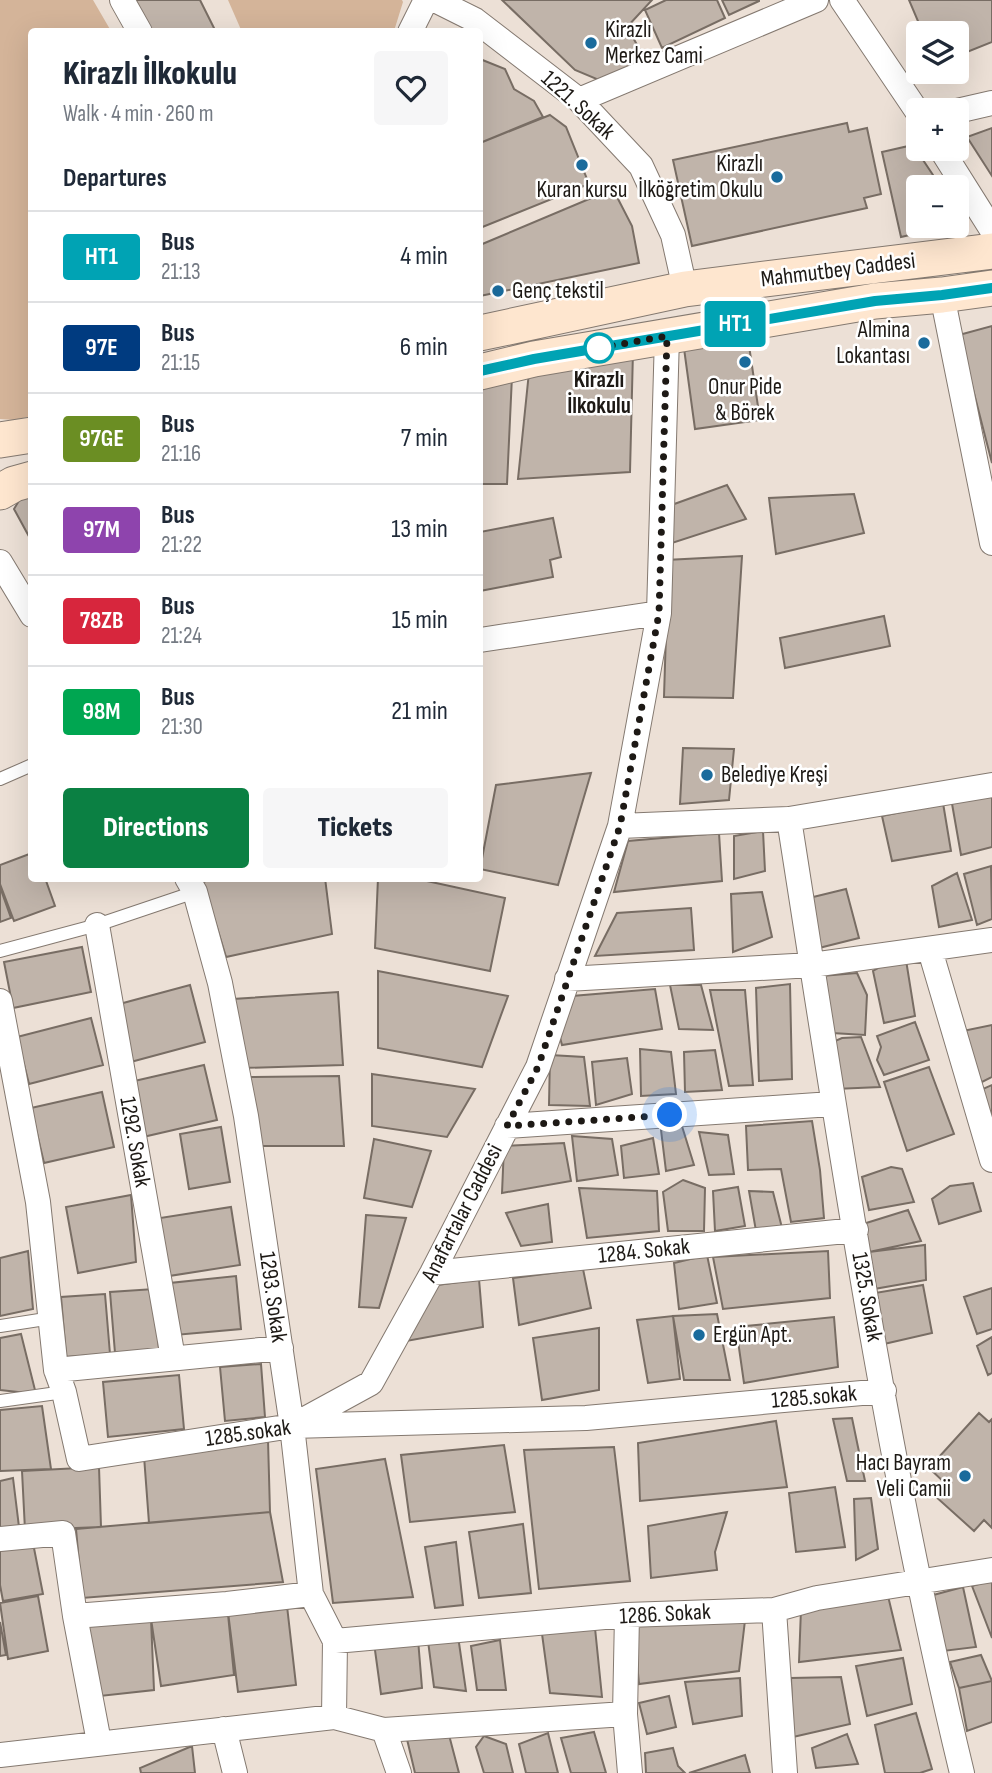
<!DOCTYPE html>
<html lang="en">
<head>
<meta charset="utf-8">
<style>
	body { margin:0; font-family:"Sofia Sans Condensed",sans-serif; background:#f6f6f7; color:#1f2937; height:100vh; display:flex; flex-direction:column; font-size:26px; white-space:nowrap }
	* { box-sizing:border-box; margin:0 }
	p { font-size:23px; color:#747a83 }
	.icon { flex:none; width:38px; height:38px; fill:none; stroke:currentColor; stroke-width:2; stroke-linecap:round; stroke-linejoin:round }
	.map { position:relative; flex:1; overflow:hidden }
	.sheet { position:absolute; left:28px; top:28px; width:455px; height:854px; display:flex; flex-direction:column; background:#fff; border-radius:7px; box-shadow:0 7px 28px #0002 }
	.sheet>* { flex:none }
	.badge { padding:0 14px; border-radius:5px; font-size:24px; line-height:46px }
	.controls { position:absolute; left:906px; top:21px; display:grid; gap:14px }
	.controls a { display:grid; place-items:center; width:63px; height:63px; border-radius:7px; background:#fff; box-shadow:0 7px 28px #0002; font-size:35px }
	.you { position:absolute; width:35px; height:35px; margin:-18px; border:5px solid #fff; border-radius:50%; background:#1a73e8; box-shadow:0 0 0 10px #1a73e833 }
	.map>.badge { position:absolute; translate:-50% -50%; box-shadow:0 0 0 4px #fff }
	h2 { padding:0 35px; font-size:26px; line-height:63px }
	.round { display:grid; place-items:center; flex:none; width:74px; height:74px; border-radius:7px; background:#f6f6f7 }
	.summary { display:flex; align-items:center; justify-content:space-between; height:119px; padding:0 35px }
	h1 { font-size:33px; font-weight:800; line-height:52px }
	.primary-button { display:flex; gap:14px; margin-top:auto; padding:14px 35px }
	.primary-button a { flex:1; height:80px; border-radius:7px; background:#0b8043; color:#fff; font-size:28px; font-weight:800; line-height:80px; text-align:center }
	.primary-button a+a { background:#f6f6f7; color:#1f2937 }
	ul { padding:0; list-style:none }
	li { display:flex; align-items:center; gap:21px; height:91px; padding:0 35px; border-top:2px solid #e0e1e3 }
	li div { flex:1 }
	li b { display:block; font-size:26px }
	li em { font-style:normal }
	li .badge { min-width:77px; font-weight:700; text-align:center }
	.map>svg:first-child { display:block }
	.green { fill:#d4b499 }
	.building { fill:#c0b4aa; stroke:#786d64; stroke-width:2 }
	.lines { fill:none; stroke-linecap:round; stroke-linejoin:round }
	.lane-casing { stroke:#847970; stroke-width:14 }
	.street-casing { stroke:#847970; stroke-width:26 }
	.secondary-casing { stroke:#847970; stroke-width:37 }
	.lane { stroke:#fff; stroke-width:12 }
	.street { stroke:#fff; stroke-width:24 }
	.secondary { stroke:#fee6cf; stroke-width:35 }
	.line-casing { stroke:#fff; stroke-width:16 }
	.line { stroke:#00a3b4; stroke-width:10 }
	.walk { stroke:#1d1915; stroke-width:7; stroke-dasharray:0 12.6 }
	.poi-dot { fill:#1a6b9c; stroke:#fff; stroke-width:2.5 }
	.stop-dot { fill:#fff; stroke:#00a3b4; stroke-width:3.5 }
	.labels { text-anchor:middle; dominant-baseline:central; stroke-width:5; stroke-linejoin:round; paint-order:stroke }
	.poi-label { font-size:23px; fill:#1d1915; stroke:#fff; text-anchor:start }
	.street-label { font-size:23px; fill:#1d1915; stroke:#fff }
	.stop-label { font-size:23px; font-weight:bold; fill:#1d1915; stroke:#fff }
</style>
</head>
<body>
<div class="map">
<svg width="992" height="1773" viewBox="0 0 992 1773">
	<rect width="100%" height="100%" fill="#ece0d6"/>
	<path class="green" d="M0,0h93l18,31 -79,1v384l-18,4 -14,-1z
		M228,0h174l1,2 -9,29 -152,1z"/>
	<path class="building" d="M130,0h70l16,32h-68z
		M502,0h150l-25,27 18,32 -39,24 -31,-13z
		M666,0h51l8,18 -63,30 -17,-38z
		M722,0h37v1l-30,14z
		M909,0h83v42l-35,14v-23h-34z
		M480,59l25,10 9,20 20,12 9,16 -63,26z
		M550,115l16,12 23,57 -109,44v-85z
		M847,123l2,9 18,-4 14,66 -17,4 3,10 -175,38 -19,-86z
		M992,128v48l-25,-39z
		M913,145l28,42h-22v39h30l-48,11 -19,-85z
		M616,195l16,31 7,37 -159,33v-51l109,-46z
		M992,326v137l-33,-128z
		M747,332l13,88 -65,9 -12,-88z
		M633,351l-3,121 -112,7 11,-107z
		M512,376l-5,108h-27v-101z
		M727,485l19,34 -74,24 -6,-36z
		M854,494l10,39 -88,21 -7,-56z
		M32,495v47l-18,-33 6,-10z
		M553,518l8,39 -11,3 3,17 -73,14v-59z
		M742,556l-9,142 -69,-1 4,-127 -2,-10z
		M884,616l6,30 -105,22 -5,-30z
		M683,748l51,1 -5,51 -49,4z
		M591,773l-33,112 -78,-16 16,-84z
		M992,791v56l-31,8 -10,-57z
		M943,803l8,48 -59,10 -10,-45z
		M763,831l2,40 -31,8v-43z
		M719,833l3,48 -108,11 14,-51z
		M32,853v25h13l10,28 -41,15 -14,-37v-19z
		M991,866l1,53 -15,6 -13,-51z
		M957,873l15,47 -33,7 -7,-41z
		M214,878h111l7,56 -106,23 -23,-75z
		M378,878h35l92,20 -15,73 -115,-23z
		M0,887l11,31 -11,4z
		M846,889l13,49 -40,10 -10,-50z
		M762,892l10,45 -39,15 -2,-58z
		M691,908l3,42 -99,6 22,-43z
		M82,947l9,45 -78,16 -9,-46z
		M906,960l9,56 -31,7 -11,-52 14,-8z
		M378,971l130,25 -26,71 -104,-19z
		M857,973l10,22 -2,40 -33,-2 -11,-57z
		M790,984l2,95 -33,2 -3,-93z
		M190,985l15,57 -78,21 -15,-57z
		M670,985h31l12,45 -34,-1z
		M655,989l7,40 -100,16 -4,-15 14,-34z
		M710,990h35l8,95 -24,1z
		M338,992l5,73 -101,3 -9,-69z
		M91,1018l12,47 -74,19 -12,-47z
		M915,1022l14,38 -45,15 -7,-15 4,-13 -4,-11z
		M992,1025v52l-18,9 -16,-54z
		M861,1037l19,50 -45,2 -7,-45 14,-6z
		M640,1049l31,3 5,42 -35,2z
		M715,1050l7,40 -37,2 -1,-40z
		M550,1055l34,2 6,49 -41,-1z
		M627,1058l5,36 -36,11 -4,-43z
		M204,1065l13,55 -74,17 -13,-55z
		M929,1067l25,67 -47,17 -23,-69z
		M372,1074l103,15 -28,48 -75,-11z
		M339,1076l5,70h-87l-11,-69z
		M992,1085v40l-16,-33z
		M102,1092l12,55 -70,16 -13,-55z
		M812,1121l8,49 4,48 -33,4 -10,-53 -33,1 -2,-44z
		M681,1123l13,42 -28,6 -5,-41z
		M221,1127l9,55 -41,7 -9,-55z
		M699,1132l29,3 6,39 -25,1z
		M572,1136l40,3 6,36 -41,6z
		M653,1138l6,36 -35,4 -3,-32z
		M374,1139l57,12 -19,56 -48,-9z
		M564,1143l7,38 -69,12 2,-47z
		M891,1167l11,2 12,33 -45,8 -7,-33z
		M683,1180l22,8 -1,43h-36l-5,-39z
		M973,1183l8,28 -42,13 -7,-25 18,-13z
		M738,1187l7,39 -30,5 -2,-40z
		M579,1188l78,3 2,40 -72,7z
		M749,1191l24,1 9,36 -26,3z
		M131,1195l5,67 -58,11 -12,-66z
		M548,1204l4,38 -31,4 -15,-33z
		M231,1207l9,58 -71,11 -9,-58z
		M908,1210l13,31 -52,11 -6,-28z
		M366,1215l40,3 -27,90 -20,-1z
		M925,1245l1,35 -52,9 -5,-37z
		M28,1251l5,58 -33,7v-58z
		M828,1251l2,47 -107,11 -10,-52z
		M707,1255l10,48 -38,6 -5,-46z
		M583,1269l8,39 -72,17 -6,-47z
		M236,1276l5,53 -66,6 -5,-52z
		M479,1279l4,48 -82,15 23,-55z
		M923,1285l9,48 -48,11 -9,-51z
		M992,1288v41l-15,5 -13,-37z
		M154,1289l5,60 -44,4 -5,-61z
		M105,1294l5,60 -44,3 -5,-60z
		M717,1314l13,66h-46l-11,-64z
		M673,1316l7,63 -32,4 -11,-63z
		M834,1317l4,50 -94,16 -8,-56z
		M599,1328v62l-57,10 -9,-62z
		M21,1334l15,60 -36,-4v-52z
		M992,1337v36l-4,2 -11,-29z
		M261,1364l4,53 -40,4 -5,-54z
		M179,1375l5,54 -76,8 -5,-55z
		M42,1406l9,63 -51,2v-61z
		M979,1413l10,9 3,-3v109l-8,-8 -10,11 -39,-35 11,-12 -17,-16z
		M852,1418l13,63h-18l-14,-62z
		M776,1421l11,66 -147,14 -2,-58z
		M268,1440l2,72 -121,11 -5,-67z
		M504,1445l11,67 -105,10 -9,-67z
		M614,1447l16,134 -91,8 -15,-139z
		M385,1459l28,138 -80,6 -17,-134z
		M99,1467l2,60 -76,3 -3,-59z
		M13,1478l6,49 -19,2v-48z
		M835,1487l10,60 -49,5 -7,-59z
		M871,1498l7,51 -22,11 -2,-61z
		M270,1512l13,70 -201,16 -6,-69z
		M727,1512l-12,40 2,18 -66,8 -3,-52z
		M523,1524l8,69 -52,5 -10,-66z
		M32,1538l11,56 -40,7 -3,-16v-41z
		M456,1542l7,63 -28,3 -10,-61z
		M992,1580v58l-20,-52z
		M963,1587l13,60 -33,4 -17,-54z
		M38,1596l10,55 -40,8 -8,-56z
		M888,1596l13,54 -102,12 2,-53z
		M227,1604l7,71 -73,11 -10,-67z
		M227,1604l60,2 9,79 -58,7z
		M746,1612l-7,59 -100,13 -6,-65z
		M151,1619l3,71 -63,7 -3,-74z
		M0,1622l6,33 -6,1z
		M595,1628l7,69 -52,-4 -8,-59z
		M458,1636l8,55 -32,-4 -6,-46z
		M418,1639l4,49 -41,6 -7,-51z
		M500,1640l6,50h-29l-6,-44z
		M981,1655l11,26 -33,7 -9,-26z
		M903,1658l9,46 -45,12 -11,-50z
		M841,1677l9,47 -57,13 -2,-59z
		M740,1678l2,38 -49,8 -8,-42z
		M992,1681v41l-25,9 -8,-43z
		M669,1696l7,31 -29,7 -8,-31z
		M916,1713l16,56 -12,4h-35l-10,-48z
		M594,1732l12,41h-35l-10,-35z
		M548,1733l10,40h-32l-7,-29z
		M847,1734l11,30 -42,4 -4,-20z
		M406,1735h43l10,38h-44z
		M484,1736l22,8 7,29h-29l-8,-26z
		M192,1746l3,27h-54l-1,-5z
		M673,1748l5,18 7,7h-39l-1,-20z
		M745,1755l5,18h-61z"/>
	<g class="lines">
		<g class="lane-casing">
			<path id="lane" d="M0,779l32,-14
				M0,951l97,-26 98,-33
				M0,1326l52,-8
				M0,1401l64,-9"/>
		</g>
		<g class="street-casing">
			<path id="street" d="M122,0l18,32
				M435,0l40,20 104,80 62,66 32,69 12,54
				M842,0l77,114
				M410,32l16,-32
				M579,100l237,-100
				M957,111l35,-8
				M941,149l51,81
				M942,295l50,248
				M0,562l32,53
				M480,640l179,-27
				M789,819c50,318 97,641 173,954
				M620,826l169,-7 203,-34
				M187,878l8,14 25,91 26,133 46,310 19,168 24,47 -1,76
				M97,925l76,433
				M930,950l62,210
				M567,979l245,-14 180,-25
				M0,1001l38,201 18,168 8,22 15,67 213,-33 294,-8 298,-27
				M507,1126l325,-22
				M432,1273l424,-43
				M56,1370l225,-22
				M296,1424l75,-41 61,-110 106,-206 82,-241 39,-213 8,-277
				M0,1539l63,-6 12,83 24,126
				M774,1610l11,163
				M627,1615l-2,99 5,59
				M75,1616l152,-12 84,-10
				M335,1641l292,-26 147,-5 43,-12 175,-28
				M224,1729l11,44
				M384,1730l241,-16
				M0,1755l334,-38 50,13 15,43"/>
		</g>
		<g class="secondary-casing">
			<path id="secondary" d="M480,333l205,-44 307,-38
				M480,372l54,-13 341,-58 67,-6 50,-7
				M0,440l32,-5
				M0,492l14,-8 18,-5"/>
		</g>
		<use href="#lane" class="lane"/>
		<use href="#street" class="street"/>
		<use href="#secondary" class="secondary"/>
	</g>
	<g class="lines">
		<g class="line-casing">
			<path id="line" d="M480,371l54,-12 341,-58 67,-6 50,-7"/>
		</g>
		<use href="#line" class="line"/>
		<path class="walk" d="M599,348l-12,2 80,-14 -8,277 -39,213 -82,241 -31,59 163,-11"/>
	</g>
	<g class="poi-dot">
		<circle cx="591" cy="43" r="7"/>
		<circle cx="582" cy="165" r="7"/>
		<circle cx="777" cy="177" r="7"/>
		<circle cx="498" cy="291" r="7"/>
		<circle cx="924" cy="343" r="7"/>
		<circle cx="745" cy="362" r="7"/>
		<circle cx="707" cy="775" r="7"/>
		<circle cx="699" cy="1335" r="7"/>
		<circle cx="965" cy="1476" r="7"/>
	</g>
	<circle class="stop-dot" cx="599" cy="348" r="14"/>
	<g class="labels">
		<g class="poi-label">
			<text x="605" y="30">Kirazlı<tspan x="605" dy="26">Merkez Cami</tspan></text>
			<text x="763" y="164" text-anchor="end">Kirazlı<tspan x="763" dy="26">İlköğretim Okulu</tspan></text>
			<text x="582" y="190" text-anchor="middle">Kuran kursu</text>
			<text x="512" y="291">Genç tekstil</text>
			<text x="910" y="330" text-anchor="end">Almina<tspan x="910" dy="26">Lokantası</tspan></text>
			<text x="745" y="387" text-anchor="middle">Onur Pide<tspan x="745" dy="26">&amp; Börek</tspan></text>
			<text x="721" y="775">Belediye Kreşi</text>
			<text x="713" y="1335">Ergün Apt.</text>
			<text x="951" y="1463" text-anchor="end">Hacı Bayram<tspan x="951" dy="26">Veli Camii</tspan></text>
		</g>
		<g class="street-label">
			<text transform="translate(578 105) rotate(42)">1221. Sokak</text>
			<text transform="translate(838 270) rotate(-7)">Mahmutbey Caddesi</text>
			<text transform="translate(135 1142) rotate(80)">1292. Sokak</text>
			<text transform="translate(462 1213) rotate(-63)">Anafartalar Caddesi</text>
			<text transform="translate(644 1251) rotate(-6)">1284. Sokak</text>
			<text transform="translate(273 1297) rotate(82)">1293. Sokak</text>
			<text transform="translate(867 1297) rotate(80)">1325. Sokak</text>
			<text transform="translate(814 1397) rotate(-5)">1285.sokak</text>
			<text transform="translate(248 1433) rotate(-8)">1285.sokak</text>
			<text transform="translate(665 1614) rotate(-3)">1286. Sokak</text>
		</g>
		<g class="stop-label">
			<text x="599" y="380">Kirazlı<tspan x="599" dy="26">İlkokulu</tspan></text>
		</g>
	</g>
</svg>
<div class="controls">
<a><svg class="icon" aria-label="layers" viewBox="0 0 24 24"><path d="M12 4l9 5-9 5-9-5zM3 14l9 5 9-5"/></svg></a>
<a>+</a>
<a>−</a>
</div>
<div class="you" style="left:670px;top:1115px"></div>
<b class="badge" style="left:735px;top:324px;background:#00a3b4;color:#fff">HT1</b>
<section class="sheet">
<div class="summary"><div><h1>Kirazlı İlkokulu</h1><p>Walk · 4 min · 260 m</p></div><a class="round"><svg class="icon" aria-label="heart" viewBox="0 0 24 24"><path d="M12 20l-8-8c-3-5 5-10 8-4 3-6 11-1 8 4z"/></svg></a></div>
<h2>Departures</h2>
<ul>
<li><span class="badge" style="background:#00a3b4;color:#fff">HT1</span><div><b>Bus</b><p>21:13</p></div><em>4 min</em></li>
<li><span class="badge" style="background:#003b80;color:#fff">97E</span><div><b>Bus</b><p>21:15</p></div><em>6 min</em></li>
<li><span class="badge" style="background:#6b8e23;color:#fff">97GE</span><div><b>Bus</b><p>21:16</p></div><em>7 min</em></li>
<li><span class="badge" style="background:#8e44ad;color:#fff">97M</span><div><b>Bus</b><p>21:22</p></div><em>13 min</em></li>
<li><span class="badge" style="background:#d7263d;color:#fff">78ZB</span><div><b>Bus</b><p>21:24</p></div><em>15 min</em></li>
<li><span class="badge" style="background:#00a651;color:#fff">98M</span><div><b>Bus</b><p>21:30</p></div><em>21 min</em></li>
</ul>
<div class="primary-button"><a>Directions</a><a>Tickets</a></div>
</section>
</div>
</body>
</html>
